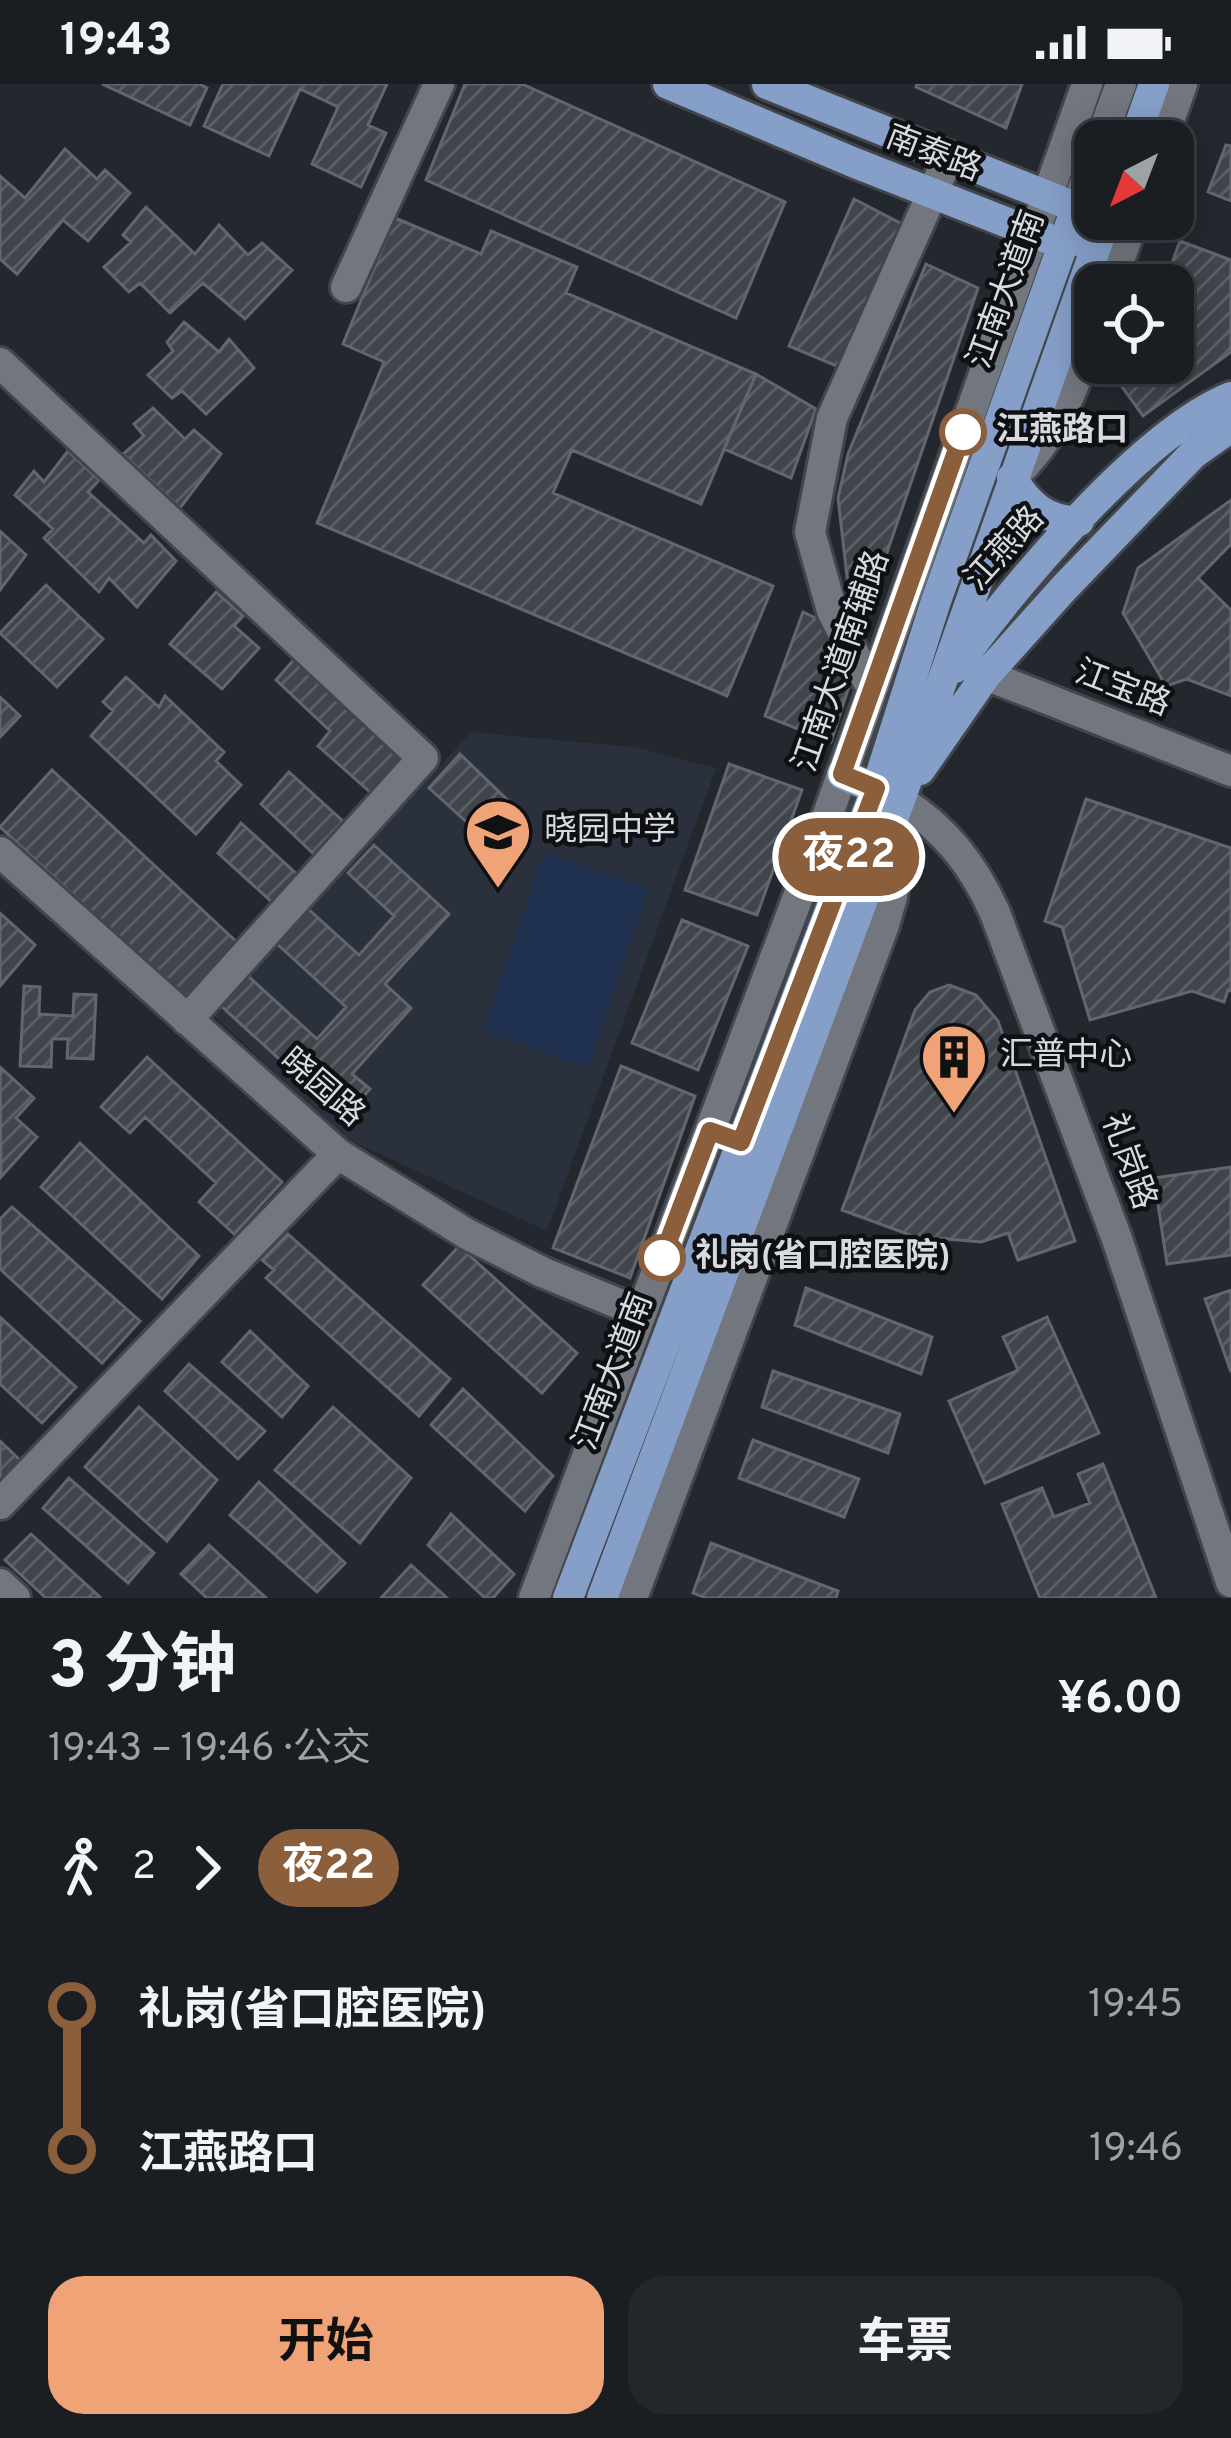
<!DOCTYPE html>
<html lang="zh">
<head>
<meta charset="utf-8">
<style>
	body { margin:0; font-family:Overpass,"Noto Sans SC",sans-serif; background:#23262a; color:#f1f3f6; height:100vh; display:flex; flex-direction:column; font-size:45px; white-space:nowrap }
	* { box-sizing:border-box; margin:0 }
	p { font-size:39px; color:#9fa2a5 }
	.icon { flex:none; width:66px; height:66px; fill:none; stroke:currentColor; stroke-width:2; stroke-linecap:round; stroke-linejoin:round }
	.map { position:relative; height:1514px; overflow:hidden }
	.side { display:flex; flex-direction:column; background:#1a1d22; flex:1 }
	.side>* { flex:none }
	.badge { padding:0 24px; border-radius:39px; font-size:42px; line-height:78px }
	.needle { width:78px; rotate:222deg }
	.buttons { position:absolute; left:1074px; top:36px; display:grid; gap:24px }
	.buttons a { display:grid; place-items:center; width:120px; height:120px; border-radius:24px; background:#1a1d22; box-shadow:0 6px 30px #0003,0 0 0 3px #383b40; font-size:60px }
	.map>.badge { position:absolute; translate:-50% -50%; box-shadow:0 0 0 6px #fff }
	.legs { display:flex; align-items:center; gap:18px; height:132px; padding:0 48px; font-size:39px }
	.legs p { margin-inline-start:auto }
	.headline { display:flex; align-items:center; justify-content:space-between; height:204px; padding:0 48px }
	h1 { font-size:66px; font-weight:700; line-height:90px }
	.primary-button { display:flex; gap:24px; margin-top:auto; padding:24px 48px }
	.primary-button a { flex:1; height:138px; border-radius:36px; background:#efa377; color:#111; font-size:48px; font-weight:700; line-height:138px; text-align:center }
	.primary-button a+a { background:#23262a; color:#f1f3f6 }
	ul { padding:0 48px; list-style:none }
	li { display:flex; align-items:center; gap:42px; height:144px; font-size:45px }
	li i { display:grid; place-items:center; width:18px; height:100%; margin:0 15px; background:currentColor }
	li i::after { content:''; width:30px; height:30px; margin:-15px; border:9px solid; border-radius:50%; background:#1a1d22 }
	li p { margin-inline-start:auto }
	li:first-child i { background:linear-gradient(#0000 50%,currentColor 0) }
	li:last-child i { background:linear-gradient(currentColor 50%,#0000 0) }
	.status { display:flex; justify-content:space-between; align-items:center; height:84px; padding:0 60px; background:#1a1d22; direction:ltr }
	.status svg { height:33px; fill:currentColor }
	.map>svg:first-child { display:block }
	.built { fill:#2a303c }
	.pitch { fill:#1f314f }
	.building { fill:url(#building-hatch); stroke:#62666d; stroke-width:3 }
	.lines { fill:none; stroke-linecap:round; stroke-linejoin:round }
	.minor-casing { stroke:#42454a; stroke-width:36 }
	.major-casing { stroke:#42454a; stroke-width:36 }
	.minor { stroke:#72767e; stroke-width:30 }
	.major { stroke:#869fc8; stroke-width:30 }
	.line-1-casing { stroke:#fff; stroke-width:27 }
	.line-1 { stroke:#8b5e3c; stroke-width:18 }
	.stop-1-dot { fill:#fff; stroke:#8b5e3c; stroke-width:6 }
	.labels { text-anchor:middle; dominant-baseline:central; stroke-width:9; stroke-linejoin:round; paint-order:stroke }
	.street-label { font-size:33px; fill:#d7dade; stroke:#0e1013 }
	.stop-label { font-size:33px; font-weight:bold; fill:#d7dade; stroke:#0e1013; text-anchor:start }
	.poi-label { font-size:33px; fill:#d7dade; stroke:#0e1013; text-anchor:start }
</style>
</head>
<body>
<div class="status"><b>19:43</b><svg viewBox="0 0 49 12"><path d="M0 12V9h3v3zM5 12V6h3v6zM10 12V3h3v9zM15 12V0h3v12zM26 1h20v11H26zM47 4h2v5h-2z"/></svg></div>
<div class="map">
<svg width="1231" height="1514" viewBox="0 0 1231 1514">
	<defs>
		<pattern id="building-hatch" width="6" height="6" patternUnits="userSpaceOnUse" patternTransform="scale(3)"><rect width="6" height="6" fill="#40444b"/><path d="M-1 1l2-2M0 6l6-6M5 7l2-2" fill="none" stroke="#5b5e64"/></pattern>
	</defs>
	<rect width="100%" height="100%" fill="#23272e"/>
	<path class="built" d="M471,648l163,15 82,21 -169,463 -200,-92 -134,-124z"/>
	<path class="pitch" d="M544,768l105,37 -61,179 -105,-37z"/>
	<path class="building" d="M102,0h97l8,4 -17,37z
		M223,0h164l-19,41 18,8 -25,54 -49,-23 26,-57 -38,-18 -31,67 -65,-30z
		M465,0h57l263,118 -49,116 -310,-138z
		M917,0h105l-16,44 -90,-41z
		M1226,61l5,1v55l-23,-9z
		M65,65l32,30 8,-9 25,23 -42,48 -25,-21 -46,54 -17,-15v-83l25,22z
		M854,115l50,26 -65,142 -50,-21z
		M146,123l49,47 24,-29 29,30 14,-12 30,27 -47,49 -42,-36 -33,30 -30,-30 -11,9 -25,-25 27,-25 -8,-7z
		M395,134l86,36 10,-23 86,36 -11,26 190,81 -55,130 -129,-54 -19,43 220,93 -46,110 -410,-173 67,-161 -41,-18z
		M1180,157l51,19v92l-88,64 -36,-50 5,-3h61v-78h-9z
		M926,180l52,24 -107,311 -23,-14 -10,-87 10,-44z
		M184,238l35,30 10,-13 25,29 -48,46 -24,-23 -10,7 -24,-23 25,-24 -6,-9z
		M756,290l60,35 -25,69 -67,-29z
		M153,324l32,31 9,-9 27,24 -41,54 -57,-54 21,-18 -10,-12z
		M68,367l31,29 -11,12 56,51 7,-8 25,26 -39,46 -28,-29 -10,14 -55,-54 9,-9 -38,-34 19,-24 10,11z
		M1231,416v44l-33,34 33,32v86l-44,-17 -21,7 -43,-73 15,-45z
		M0,447l26,24 -26,35z
		M46,501l57,54 -46,48 -57,-54z
		M216,508l27,24 -9,10 25,22 -37,41 -52,-45z
		M803,528l17,8 33,54 -22,68 -66,-26z
		M298,571l108,100 -36,37 -52,-46 12,-15 -54,-51z
		M126,593l33,30 6,-11 59,56 -8,9 25,24 -45,49 -105,-98 22,-25 -10,-9z
		M0,613l20,19 -20,21z
		M460,670l63,61 -29,32 -65,-59z
		M729,680l73,26 -45,125 -72,-25z
		M52,686l188,175 -52,56 -188,-174z
		M289,688l57,52 -28,34 -57,-54z
		M1086,715l145,49v143l-3,-1 -4,12 -32,-11 -102,29 -28,-93 -17,-6z
		M241,739l58,53 -25,28 -56,-51z
		M374,761l75,69 -64,70 26,24 -59,66 18,15 -26,29 -123,-112 27,-30 69,63 29,-32 -70,-64 31,-35 52,47 35,-39 -46,-43z
		M0,829l35,32 -35,41z
		M682,836l66,26 -50,124 -66,-27z
		M949,901l27,10 22,26 77,220 -57,19 -10,-27 -27,9 -68,-6 -71,-26 73,-200 15,-18z
		M24,902l16,1 -1,27 34,2 1,-22 22,1 -3,64 -26,-1 1,-19h-16l-1,28 -31,-1z
		M147,973l135,125 -48,52 -35,-32 17,-19 -71,-66 -15,16 -29,-26z
		M621,982l74,30 -65,182 -77,-30z
		M0,983l34,31 -18,20 21,19 -36,40z
		M80,1059l119,113 -37,43 -121,-112z
		M1231,1083v88l-64,9 -13,-86z
		M12,1123l128,114 -38,42 -102,-94v-50z
		M288,1150l162,145 -31,37 -153,-138 8,-8 -12,-10z
		M459,1162l118,107 -35,40 -119,-108z
		M806,1204l126,49 -11,37 -126,-49z
		M1231,1206v82l-26,-73z
		M0,1233l76,70 -34,36 -42,-39z
		M1047,1233l52,116 -114,50 -36,-82 69,-31 -15,-33z
		M250,1247l58,55 -26,31 -60,-55z
		M189,1280l76,67 -27,28 -73,-68z
		M773,1287l127,43 -12,39 -126,-46z
		M463,1305l90,87 -28,35 -94,-86z
		M139,1323l78,73 -50,61 -82,-74z
		M333,1323l78,71 -51,65 -85,-73z
		M753,1356l106,39 -15,38 -105,-39z
		M0,1357l21,20 -21,23z
		M1103,1380l53,134h-116l-38,-94 40,-16 12,29 36,-14 -12,-29z
		M69,1394l85,75 -26,30 -85,-75z
		M259,1398l86,81 -28,29 -87,-77z
		M451,1430l63,60 -21,24h-8l-57,-53z
		M31,1450l69,63 -1,1h-53l-41,-38z
		M711,1459l127,48 -2,7h-130l-13,-5z
		M209,1461l57,53h-59l-26,-24z
		M411,1481l36,33h-66z"/>
	<g class="lines">
		<g class="minor-casing">
			<path id="minor" d="M1100,57l21,-57
				M1162,57l20,-57
				M1076,124l19,-53
				M1110,201l24,-66
				M346,203l93,-203
				M0,279l423,395 -236,262
				M1012,394c48,-45 61,-91 83,-150
				M986,591l245,96
				M872,605l-40,-78 -22,-79 22,-114 117,-262
				M0,768l338,302 129,80 75,38 99,41
				M0,1420l338,-350
				M0,1500l15,14
				M534,1514l276,-733 277,-781
				M632,1514l252,-673 8,-28 8,-97c45,29 73,64 95,113l122,326 114,343"/>
		</g>
		<g class="major-casing">
			<path id="major" d="M668,0l187,79 207,81 15,-4
				M767,0l293,117 16,7 12,13
				M1134,57l20,-57
				M1012,394c16,27 35,44 67,43
				M955,584c57,-79 186,-235 276,-271
				M920,686l66,-95 78,-87 129,-134 38,-27
				M842,690l52,23
				M568,1514l308,-809 60,-188 140,-393
				M602,1514l298,-798 206,-581"/>
		</g>
		<use href="#minor" class="minor"/>
		<use href="#major" class="major"/>
	</g>
	<g class="lines">
		<g class="line-1-casing">
			<path id="line-1" d="M662,1174l48,-127 31,11 135,-354 -34,-14 121,-342"/>
		</g>
		<use href="#line-1" class="line-1"/>
	</g>
	<defs>
		<g id="school-pin" transform="scale(3.45)"><path d="M0 17L-7.5 6A9.5 9.5 0 1 1 7.5 6Z" fill="#efa377" stroke="#0e1013"/><path d="M0-5L7-2L0 1L-7-2ZM-4 1L0 2.5L4 1V4Q0 6-4 4Z" fill="#111"/></g>
		<g id="building-pin" transform="scale(3.45)"><path d="M0 17L-7.5 6A9.5 9.5 0 1 1 7.5 6Z" fill="#efa377" stroke="#0e1013"/><path d="M-4-6H4V6H1V3H-1V6H-4ZM-2.5-4.3h1.7v1.8h-1.7ZM.8-4.3h1.7v1.8H.8ZM-2.5-1h1.7V.8h-1.7ZM.8-1h1.7V.8H.8Z" fill="#111"/></g>
	</defs>
	<g fill-rule="evenodd">
		<use href="#school-pin" x="498" y="748"/>
		<use href="#building-pin" x="954" y="973"/>
	</g>
	<g class="stop-1-dot">
		<circle cx="963" cy="348" r="21"/>
		<circle cx="662" cy="1174" r="21"/>
	</g>
	<g class="labels">
		<g class="street-label">
			<text transform="translate(933 71) rotate(21)">南泰路</text>
			<text transform="translate(1008 206) rotate(-70)">江南大道南</text>
			<text transform="translate(1006 466) rotate(-48)">江燕路</text>
			<text transform="translate(843 578) rotate(-71)">江南大道南辅路</text>
			<text transform="translate(1122 606) rotate(21)">江宝路</text>
			<text transform="translate(321 1005) rotate(41)">晓园路</text>
			<text transform="translate(1127 1078) rotate(70)">礼岗路</text>
			<text transform="translate(615 1288) rotate(-69)">江南大道南</text>
		</g>
		<g class="stop-label">
			<text x="996" y="348">江燕路口</text>
			<text x="695" y="1174">礼岗(省口腔医院)</text>
		</g>
		<g class="poi-label">
			<text x="544" y="748">晓园中学</text>
			<text x="1000" y="973">汇普中心</text>
		</g>
	</g>
</svg>
<div class="buttons">
<a><svg class="needle" viewBox="-14 -14 28 28"><path d="M0-13l5 13h-10z" fill="#e53935"/><path d="M0 13l5-13h-10z" fill="#9fa2a5"/></svg></a>
<a><svg class="icon" aria-label="locate" viewBox="0 0 24 24"><circle cx="12" cy="12" r="6"/><path d="M12 2v4M12 18v4M2 12h4M18 12h4"/></svg></a>
</div>
<b class="badge" style="left:849px;top:773px;background:#8b5e3c;color:#fff">夜22</b>
</div>
<section class="side">
<div class="headline"><div><h1>3 分钟</h1><p>19:43 – 19:46 · 公交</p></div><b>¥6.00</b></div>
<div class="legs"><svg class="icon" aria-label="walk" viewBox="0 0 24 24"><circle cx="13" cy="4" r="2"/><path d="M13 8l-2 6 4 7M11 14l-3 7M7 12l3-4h3l4 4"/></svg>2<svg class="icon" aria-label="forward" viewBox="0 0 24 24"><path d="M9 5l7 7-7 7"/></svg><b class="badge" style="background:#8b5e3c;color:#fff">夜22</b></div>
<ul>
<li><i style="color:#8b5e3c"></i><b>礼岗(省口腔医院)</b><p>19:45</p></li>
<li><i style="color:#8b5e3c"></i><b>江燕路口</b><p>19:46</p></li>
</ul>
<div class="primary-button"><a>开始</a><a>车票</a></div>
</section>
</body>
</html>
